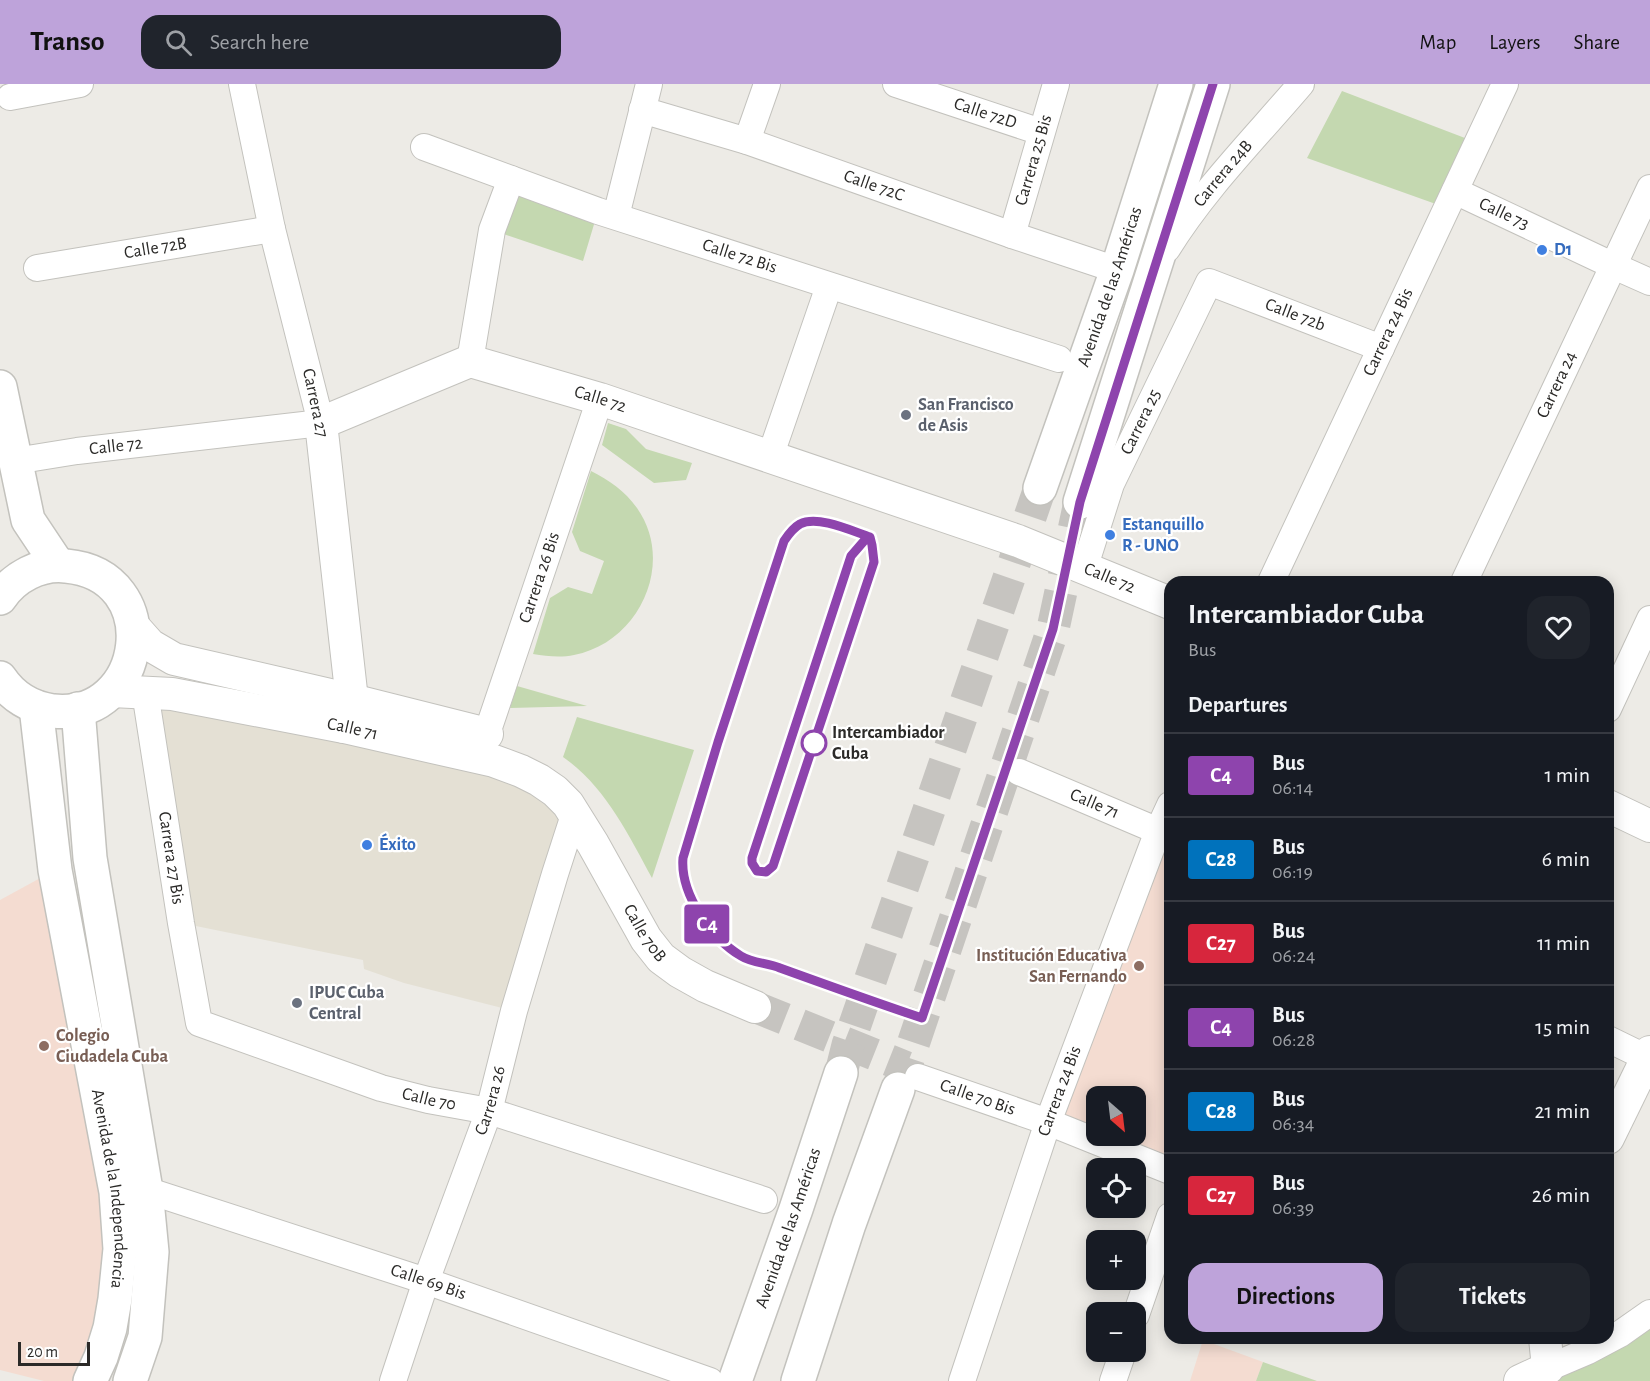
<!DOCTYPE html>
<html lang="en">
<head>
<meta charset="utf-8">
<style>
	body { margin:0; font-family:"Alegreya Sans",sans-serif; background:#20242c; color:#f1f3f6; height:100vh; display:flex; flex-direction:column; font-size:22px; white-space:nowrap }
	* { box-sizing:border-box; margin:0 }
	p { font-size:20px; color:#9ea1a6 }
	.icon { flex:none; width:33px; height:33px; fill:none; stroke:currentColor; stroke-width:2; stroke-linecap:round; stroke-linejoin:round }
	.map { position:relative; flex:1; overflow:hidden }
	.panel { position:absolute; left:1164px; top:492px; width:450px; height:768px; display:flex; flex-direction:column; background:#171b24; border-radius:18px; box-shadow:0 3px 15px #0003 }
	.panel>* { flex:none }
	.badge { padding:0 12px; border-radius:4px; font-size:21px; line-height:39px }
	.needle { width:39px; rotate:152deg }
	.controls { position:absolute; left:1086px; top:1002px; display:grid; gap:12px }
	.controls a { display:grid; place-items:center; width:60px; height:60px; border-radius:12px; background:#171b24; box-shadow:0 3px 15px #0003; font-size:30px }
	.scale { position:absolute; left:18px; bottom:15px; width:72px; box-sizing:border-box; padding-left:6px; border:3px solid #2b2a28; border-top:0; font-size:16px; line-height:21px; white-space:nowrap; color:#2b2a28; -webkit-text-stroke:4px #fff; paint-order:stroke }
	.map>.badge { position:absolute; translate:-50% -50%; box-shadow:0 0 0 3px #fff }
	h2 { padding:0 24px; font-size:22px; line-height:54px }
	.round { display:grid; place-items:center; flex:none; width:63px; height:63px; border-radius:18px; background:#20242c }
	.overview { display:flex; align-items:center; justify-content:space-between; height:102px; padding:0 24px }
	h1 { font-size:28px; font-weight:700; line-height:45px }
	.cta { display:flex; gap:12px; margin-top:auto; padding:12px 24px }
	.cta a { flex:1; height:69px; border-radius:18px; background:#bea3da; color:#111; font-size:24px; font-weight:700; line-height:69px; text-align:center }
	.cta a+a { background:#20242c; color:#f1f3f6 }
	ul { padding:0; list-style:none }
	li { display:flex; align-items:center; gap:18px; height:84px; padding:0 24px; border-top:2px solid #363941 }
	li div { flex:1 }
	li b { display:block; font-size:22px }
	li em { font-style:normal }
	li .badge { min-width:66px; font-weight:700; text-align:center }
	header { display:flex; align-items:center; gap:36px; box-sizing:border-box; height:84px; padding:0 30px; background:#bea3da; color:#111 }
	header strong { font-size:28px }
	nav { display:flex; gap:33px; margin-inline-start:auto; font-size:21px }
	.search { width:420px; height:54px; background:#20242c; display:flex; align-items:center; gap:15px; box-sizing:border-box; padding:0 21px; border-radius:18px; color:#9ea1a6; font-size:22px }
	.map>svg:first-child { display:block }
	.built { fill:#e4e0d4 }
	.education { fill:#f4dcd1; fill-rule:evenodd }
	.green { fill:#c4d8b0 }
	.lines { fill:none; stroke-linecap:round; stroke-linejoin:round }
	.tertiary-tunnel { stroke:#c6c4c0; stroke-width:32; stroke-dasharray:32 16; stroke-linecap:butt }
	.primary-tunnel { stroke:#c6c4c0; stroke-width:33; stroke-dasharray:33 16; stroke-linecap:butt }
	.minor-casing { stroke:#c3c2bd; stroke-width:28 }
	.tertiary-casing { stroke:#c3c2bd; stroke-width:34 }
	.secondary-casing { stroke:#c3c2bd; stroke-width:36 }
	.primary-casing { stroke:#c3c2bd; stroke-width:36 }
	.minor { stroke:#fff; stroke-width:26 }
	.tertiary { stroke:#fff; stroke-width:32 }
	.secondary { stroke:#fff; stroke-width:33 }
	.primary { stroke:#fff; stroke-width:33 }
	.line-casing { stroke:#fff; stroke-width:14 }
	.line { stroke:#8e44ad; stroke-width:9 }
	.shop-dot { fill:#3f7fe0; stroke:#fff; stroke-width:2 }
	.worship-dot { fill:#6b7280; stroke:#fff; stroke-width:2 }
	.stop-dot { fill:#fff; stroke:#8e44ad; stroke-width:3 }
	.education-dot { fill:#8d6e63; stroke:#fff; stroke-width:2 }
	.labels { text-anchor:middle; dominant-baseline:central; stroke-width:4.5; stroke-linejoin:round; paint-order:stroke }
	.street-label { font-size:18px; fill:#2b2a28; stroke:#fff }
	.shop-label { font-size:18px; font-weight:bold; fill:#366cbe; stroke:#fff; text-anchor:start }
	.worship-label { font-size:18px; font-weight:bold; fill:#5b616d; stroke:#fff; text-anchor:start }
	.stop-label { font-size:18px; font-weight:bold; fill:#2b2a28; stroke:#fff; text-anchor:start }
	.education-label { font-size:18px; font-weight:bold; fill:#785e54; stroke:#fff; text-anchor:end }
</style>
</head>
<body>
<header>
<strong>Transo</strong>
<div class="search"><svg class="icon" aria-label="search" viewBox="0 0 24 24"><circle cx="10" cy="10" r="6"/><path d="M15 15l6 6"/></svg>Search here</div>
<nav><a>Map</a><a>Layers</a><a>Share</a></nav>
</header>
<div class="map">
<svg width="1650" height="1297" viewBox="0 0 1650 1297">
	<rect width="100%" height="100%" fill="#edebe6"/>
	<path class="built" d="M145,608l349,69 74,43 -54,207 -110,-28 -40,-14 -1,-9 -182,-37z"/>
	<path class="education" d="M1170,752v335l-122,-49zM1096,1012h40v40h-40z
		M55,786l61,322 -26,189h-46l-44,-11v-470z
		M1203,1256l60,22 -7,19h-66z"/>
	<path class="green" d="M1342,7l136,52 -31,65 -140,-50z
		M511,95l87,32 -15,50 -91,-31z
		M608,339l18,6 20,20 46,14 -6,17 -32,3 -52,-38z
		M591,387c18,9 34,20 46,37 39,55 2,135 -63,147 -14,3 -28,1 -41,-1l17,-56 18,-11 24,7 12,-33 -24,-10 -8,-19z
		M517,602l70,20 -77,2z
		M577,633l117,33 -42,128c-24,-44 -47,-92 -89,-121z
		M1650,1229v68h-130z
		M1263,1278l54,19h-61z"/>
	<g class="lines">
		<path class="tertiary-tunnel" d="M755,923l151,60"/>
		<path class="primary-tunnel" d="M841,989l7,-28 192,-557
			M898,1005l155,-460 27,-127"/>
		<g class="minor-casing">
			<g id="minor">
				<path id="s1" d="M896,0l145,48"/>
				<path d="M10,13l70,-13"/>
				<path id="s2" d="M642,26l105,31 265,94 93,31"/>
				<path d="M747,57l20,-57"/>
				<path id="s3" d="M424,63l174,64 461,148"/>
				<path id="s4" d="M1455,107l159,75 36,16"/>
				<path d="M616,132l33,-132"/>
				<path id="s5" d="M1012,151l44,-151"/>
				<path id="s6" d="M1167,165c37,-60 89,-112 134,-165"/>
				<path id="s7" d="M37,184l235,-39"/>
				<path d="M470,277l22,-131 19,-51"/>
				<path d="M770,373l59,-171"/>
				<path id="s8" d="M15,377l62,-10 244,-28 -49,-194 -30,-145"/>
				<path id="s9" d="M1084,485l27,-85 98,-202 172,66"/>
				<path id="s10" d="M1271,498l234,-498"/>
				<path id="s11" d="M1464,498l186,-394"/>
				<path id="s12" d="M145,608l36,231 18,100 182,65 47,12 61,11 275,89"/>
				<path d="M1608,625l42,-90"/>
				<path id="s13" d="M481,667l119,-352"/>
				<path id="s14" d="M1019,688l151,64"/>
				<path d="M1608,955l39,19"/>
				<path id="s15" d="M918,993l130,45 122,49"/>
				<path id="s16" d="M146,1106l280,91 284,100"/>
				<path d="M1136,1231l34,-99"/>
				<path d="M1548,1284l40,-17 32,-17 30,-21"/>
				<path id="s17" d="M393,1297l33,-100 63,-170 25,-100 41,-137 19,-59"/>
				<path id="s18" d="M962,1297l86,-259 110,-291 12,-26"/>
				<path d="M1113,1297l10,-29"/>
			</g>
		</g>
		<g class="tertiary-casing">
			<g id="tertiary">
				<path d="M134,543l16,18 24,14 178,41 135,34"/>
				<path id="s19" d="M112,607l60,3 172,33 150,34 27,10 18,9 16,11 13,13 25,40 53,95 15,19 19,14 25,14 50,21"/>
				<path id="s20" d="M344,643l8,-27 -31,-277 149,-62 130,38 418,142 152,62"/>
				<path d="M1608,722l42,20"/>
				<path d="M1608,1054l42,-86"/>
				<path d="M1520,1297l28,-13 -3,-30"/>
			</g>
		</g>
		<g class="secondary-casing">
			<g id="secondary">
				<path d="M0,303l28,133 30,45"/>
				<path d="M0,514c14,-21 40,-35 66,-32 101,9 81,155 -13,145 -22,-3 -41,-15 -53,-33"/>
				<path id="s21" d="M36,623l19,163 61,322 4,57 -5,50 -5,29 -9,29 -11,24"/>
				<path d="M78,625l12,149 56,332 6,62 -7,85 -15,44"/>
			</g>
		</g>
		<g class="primary-casing">
			<g id="primary">
				<path id="s22" d="M1040,404l77,-218 59,-186"/>
				<path d="M1080,418l133,-418"/>
				<path id="s23" d="M735,1297l61,-172 45,-136"/>
				<path d="M798,1297l51,-157 49,-135"/>
			</g>
		</g>
		<use href="#minor" class="minor"/>
		<use href="#tertiary" class="tertiary"/>
		<use href="#secondary" class="secondary"/>
		<use href="#primary" class="primary"/>
	</g>
	<g class="lines">
		<g class="line-casing">
			<path id="line" d="M864,457l-13,15 -99,302v5l5,8 9,1 7,-6 101,-304 -2,-17 -2,-8c-18,-6 -52,-22 -70,-13 -7,4 -12,11 -16,17l-66,201 -35,116c-3,36 28,80 58,98 11,7 27,7 39,12 47,17 94,34 142,50l131,-389 27,-127 133,-418"/>
		</g>
		<use href="#line" class="line"/>
	</g>
	<g class="shop-dot">
		<circle cx="1542" cy="166" r="6"/>
		<circle cx="1110" cy="451" r="6"/>
		<circle cx="367" cy="761" r="6"/>
	</g>
	<g class="worship-dot">
		<circle cx="906" cy="331" r="6"/>
		<circle cx="297" cy="919" r="6"/>
	</g>
	<circle class="stop-dot" cx="814" cy="659" r="12"/>
	<g class="education-dot">
		<circle cx="1139" cy="882" r="6"/>
		<circle cx="44" cy="962" r="6"/>
	</g>
	<g class="labels">
		<g class="street-label">
			<text stroke="none"><textPath href="#s1" startOffset="94">Calle 72D</textPath></text>
			<text stroke="none"><textPath href="#s5" startOffset="78">Carrera 25 Bis</textPath></text>
			<text stroke="none"><textPath href="#s6" startOffset="94">Carrera 24B</textPath></text>
			<text stroke="none"><textPath href="#s2" startOffset="244">Calle 72C</textPath></text>
			<text stroke="none"><textPath href="#s4" startOffset="54">Calle 73</textPath></text>
			<text stroke="none"><textPath href="#s7" startOffset="120">Calle 72B</textPath></text>
			<text stroke="none"><textPath href="#s3" startOffset="334">Calle 72 Bis</textPath></text>
			<text stroke="none"><textPath href="#s22" startOffset="213">Avenida de las Américas</textPath></text>
			<text stroke="none"><textPath href="#s9" startOffset="406">Calle 72b</textPath></text>
			<text stroke="none"><textPath href="#s10" startOffset="276">Carrera 24 Bis</textPath></text>
			<text stroke="none"><textPath href="#s11" startOffset="218">Carrera 24</textPath></text>
			<text stroke="none"><textPath href="#s20" startOffset="604">Calle 72</textPath></text>
			<text transform="translate(315 319) rotate(78)">Carrera 27</text>
			<text stroke="none"><textPath href="#s9" startOffset="158">Carrera 25</textPath></text>
			<text stroke="none"><textPath href="#s8" startOffset="102">Calle 72</textPath></text>
			<text stroke="none"><textPath href="#s13" startOffset="183">Carrera 26 Bis</textPath></text>
			<text stroke="none"><textPath href="#s20" startOffset="1144">Calle 72</textPath></text>
			<text stroke="none"><textPath href="#s19" startOffset="244">Calle 71</textPath></text>
			<text stroke="none"><textPath href="#s14" startOffset="82">Calle 71</textPath></text>
			<text stroke="none"><textPath href="#s12" startOffset="168">Carrera 27 Bis</textPath></text>
			<text stroke="none"><textPath href="#s19" startOffset="626">Calle 70B</textPath></text>
			<text stroke="none"><textPath href="#s18" startOffset="306">Carrera 24 Bis</textPath></text>
			<text stroke="none"><textPath href="#s15" startOffset="63">Calle 70 Bis</textPath></text>
			<text stroke="none"><textPath href="#s12" startOffset="578">Calle 70</textPath></text>
			<text stroke="none"><textPath href="#s17" startOffset="297">Carrera 26</textPath></text>
			<text stroke="none"><textPath href="#s21" startOffset="488">Avenida de la Independencia</textPath></text>
			<text stroke="none"><textPath href="#s23" startOffset="162">Avenida de las Américas</textPath></text>
			<text stroke="none"><textPath href="#s16" startOffset="297">Calle 69 Bis</textPath></text>
		</g>
		<g class="shop-label">
			<text x="1554" y="166">D1</text>
			<text x="1122" y="441">Estanquillo<tspan x="1122" dy="21">R - UNO</tspan></text>
			<text x="379" y="761">Éxito</text>
		</g>
		<g class="worship-label">
			<text x="918" y="321">San Francisco<tspan x="918" dy="21">de Asis</tspan></text>
			<text x="309" y="909">IPUC Cuba<tspan x="309" dy="21">Central</tspan></text>
		</g>
		<g class="stop-label">
			<text x="832" y="649">Intercambiador<tspan x="832" dy="21">Cuba</tspan></text>
		</g>
		<g class="education-label">
			<text x="1127" y="872">Institución Educativa<tspan x="1127" dy="21">San Fernando</tspan></text>
			<text x="56" y="952" text-anchor="start">Colegio<tspan x="56" dy="21">Ciudadela Cuba</tspan></text>
		</g>
	</g>
</svg>
<div class="controls">
<a><svg class="needle" viewBox="-14 -14 28 28"><path d="M0-13l5 13h-10z" fill="#e53935"/><path d="M0 13l5-13h-10z" fill="#9ea1a6"/></svg></a>
<a><svg class="icon" aria-label="locate" viewBox="0 0 24 24"><circle cx="12" cy="12" r="6"/><path d="M12 2v4M12 18v4M2 12h4M18 12h4"/></svg></a>
<a>+</a>
<a>−</a>
</div>
<div class="scale">20 m</div>
<b class="badge" style="left:707px;top:840px;background:#8e44ad;color:#fff">C4</b>
<section class="panel">
<div class="overview"><div><h1>Intercambiador Cuba</h1><p>Bus</p></div><a class="round"><svg class="icon" aria-label="heart" viewBox="0 0 24 24"><path d="M12 20l-8-8c-3-5 5-10 8-4 3-6 11-1 8 4z"/></svg></a></div>
<h2>Departures</h2>
<ul>
<li><span class="badge" style="background:#8e44ad;color:#fff">C4</span><div><b>Bus</b><p>06:14</p></div><em>1 min</em></li>
<li><span class="badge" style="background:#0072bc;color:#fff">C28</span><div><b>Bus</b><p>06:19</p></div><em>6 min</em></li>
<li><span class="badge" style="background:#d7263d;color:#fff">C27</span><div><b>Bus</b><p>06:24</p></div><em>11 min</em></li>
<li><span class="badge" style="background:#8e44ad;color:#fff">C4</span><div><b>Bus</b><p>06:28</p></div><em>15 min</em></li>
<li><span class="badge" style="background:#0072bc;color:#fff">C28</span><div><b>Bus</b><p>06:34</p></div><em>21 min</em></li>
<li><span class="badge" style="background:#d7263d;color:#fff">C27</span><div><b>Bus</b><p>06:39</p></div><em>26 min</em></li>
</ul>
<div class="cta"><a>Directions</a><a>Tickets</a></div>
</section>
</div>
</body>
</html>
